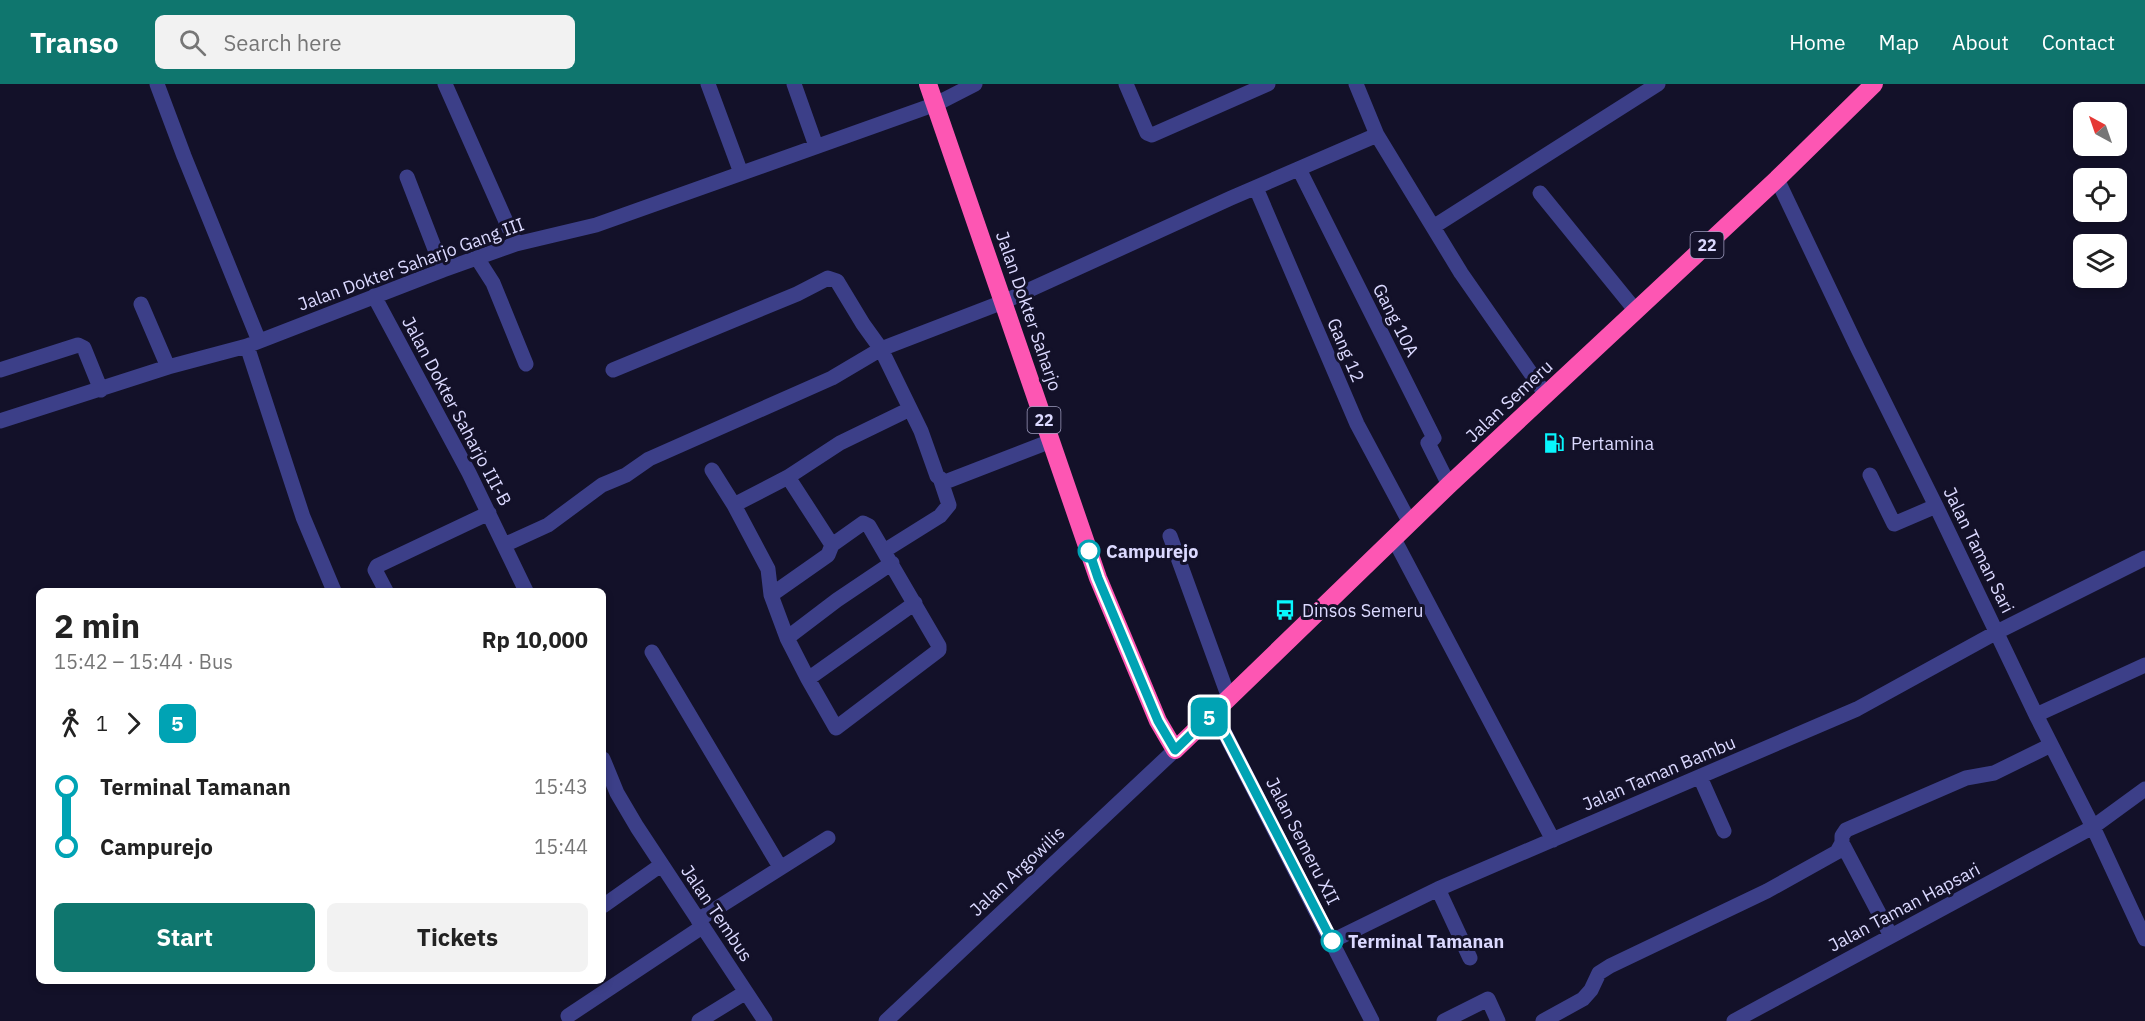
<!DOCTYPE html>
<html lang="en">
<head>
<meta charset="utf-8">
<style>
	body { margin:0; font-family:"IBM Plex Sans",sans-serif; background:#f2f2f2; color:#222; height:100vh; display:flex; flex-direction:column; font-size:22px; white-space:nowrap }
	* { box-sizing:border-box; margin:0 }
	p { font-size:20px; color:#767676 }
	.icon { flex:none; width:33px; height:33px; fill:none; stroke:currentColor; stroke-width:2; stroke-linecap:round; stroke-linejoin:round }
	.map { position:relative; flex:1; overflow:hidden }
	.drawer { position:absolute; left:36px; top:504px; width:570px; height:396px; display:flex; flex-direction:column; background:#fff; border-radius:9px; box-shadow:0 3px 9px #0003 }
	.drawer>* { flex:none }
	.badge { padding:0 12px; border-radius:9px; font-size:21px; line-height:39px }
	.needle { width:39px; rotate:320deg }
	.buttons { position:absolute; left:2073px; top:18px; display:grid; gap:12px }
	.buttons a { display:grid; place-items:center; width:54px; height:54px; border-radius:9px; background:#fff; box-shadow:0 3px 9px #0003; font-size:30px }
	.map>.badge { position:absolute; translate:-50% -50%; box-shadow:0 0 0 3px #fff }
	.legs { display:flex; align-items:center; gap:9px; height:66px; padding:0 18px; font-size:20px }
	.legs p { margin-inline-start:auto }
	.head { display:flex; align-items:center; justify-content:space-between; height:102px; padding:0 18px }
	h1 { font-size:33px; font-weight:700; line-height:45px }
	.action { display:flex; gap:12px; margin-top:auto; padding:12px 18px }
	.action a { flex:1; height:69px; border-radius:9px; background:#0f766e; color:#fff; font-size:24px; font-weight:700; line-height:69px; text-align:center }
	.action a+a { background:#f2f2f2; color:#222 }
	ul { padding:0 18px; list-style:none }
	li { display:flex; align-items:center; gap:21px; height:60px; font-size:22px }
	li i { display:grid; place-items:center; width:9px; height:100%; margin:0 8px; background:currentColor }
	li i::after { content:''; width:15px; height:15px; margin:-8px; border:4px solid; border-radius:50%; background:#fff }
	li p { margin-inline-start:auto }
	li:first-child i { background:linear-gradient(#0000 50%,currentColor 0) }
	li:last-child i { background:linear-gradient(currentColor 50%,#0000 0) }
	header { display:flex; align-items:center; gap:36px; box-sizing:border-box; height:84px; padding:0 30px; background:#0f766e; color:#fff }
	header strong { font-size:28px }
	nav { display:flex; gap:33px; margin-inline-start:auto; font-size:21px }
	.search { width:420px; height:54px; background:#f2f2f2; display:flex; align-items:center; gap:15px; box-sizing:border-box; padding:0 21px; border-radius:9px; color:#767676; font-size:22px }
	.map>svg:first-child { display:block }
	.lines { fill:none; stroke-linecap:round; stroke-linejoin:round }
	.minor { stroke:#3c3f88; stroke-width:15 }
	.highway { stroke:#fd56b3; stroke-width:18 }
	.line-1-casing { stroke:#fff; stroke-width:14 }
	.line-1 { stroke:#00a3b4; stroke-width:9 }
	.stop-1-dot { fill:#fff; stroke:#00a3b4; stroke-width:3 }
	.labels { text-anchor:middle; dominant-baseline:central; stroke-width:6; stroke-linejoin:round; paint-order:stroke }
	.shield { fill:#131129; stroke:#9f9dbf; stroke-width:1.5 }
	.shield-label { font-size:16px; font-weight:bold; fill:#dbd9ff }
	.street-label { font-size:18px; fill:#dbd9ff; stroke:#131129 }
	.poi-label { font-size:18px; fill:#dbd9ff; stroke:#131129; text-anchor:start }
	.stop-label { font-size:18px; font-weight:bold; fill:#dbd9ff; stroke:#131129; text-anchor:start }
</style>
</head>
<body>
<header>
<strong>Transo</strong>
<div class="search"><svg class="icon" aria-label="search" viewBox="0 0 24 24"><circle cx="10" cy="10" r="6"/><path d="M15 15l6 6"/></svg>Search here</div>
<nav><a>Home</a><a>Map</a><a>About</a><a>Contact</a></nav>
</header>
<div class="map">
<svg width="2145" height="937" viewBox="0 0 2145 937">
	<rect width="100%" height="100%" fill="#131129"/>
	<g class="lines">
		<path class="minor" d="M157,0l27,72 75,185
			M445,0l71,160
			M708,0l33,89
			M794,0l22,62
			M1126,0l21,49 5,2 116,-51
			M1356,0l21,51 84,138 85,122
			M1299,85l135,269 -6,5 21,42
			M407,93l36,93
			M1777,95l81,170 78,157 100,209 57,112 52,112
			M1256,104l101,236 53,99
			M1540,109l96,118
			M1433,143l225,-143
			M477,174l16,25 33,81
			M374,212l95,177 57,118
			M141,220l27,63
			M247,262l56,171 31,74
			M0,286l78,-25 6,3 17,42
			M613,286l184,-76 31,-16 9,3 26,43 18,25 40,82 16,45 8,6 106,-41
			M0,337l168,-54 79,-21 196,-76 73,-26 80,-19 340,-121 39,-20
			M712,386l22,35
			M1870,391l24,49 42,-18
			M1170,452l59,162
			M1394,455l159,301
			M504,461l44,-20 54,-40 24,-10 23,-16 183,-81 49,-29 122,-47 228,-104 146,-63
			M884,467l56,-35 9,-11 -8,-24
			M892,479l-55,37 -50,38 -16,-43 -3,-26 -34,-64 54,-28 52,-34 70,-34
			M386,507l-11,-21 2,-4 112,-53
			M771,511l57,-40 4,-10 -44,-68
			M787,554l21,41 107,-76
			M652,568l128,215
			M808,595l28,49 103,-78v-4l-70,-120 -6,-3 -31,22
			M1214,628l158,309
			M2036,631l109,-50
			M603,675l14,34 20,34 128,194
			M1700,693l24,54
			M1842,759l49,93
			M1438,805l32,69
			M603,822l58,-41
			M698,836l130,-82
			M1332,857l106,-52 419,-180 140,-77 148,-74
			M568,932l134,-89
			M699,937l47,-29
			M886,937l289,-271
			M1444,937l44,-22 10,22
			M1543,937l40,-22 8,-9 8,-17 11,-7 157,-75 70,-39 5,-9v-7l4,-6 120,-52 28,-5 57,-28
			M1734,937l359,-194 52,-38"/>
		<path class="highway" d="M928,0l170,494 60,143 17,29 274,-265 328,-306 97,-95"/>
	</g>
	<g class="lines">
		<g class="line-1-casing">
			<path id="line-1" d="M1089,467l9,27 60,143 17,29 39,-38 118,229"/>
		</g>
		<use href="#line-1" class="line-1"/>
	</g>
	<defs>
		<g id="fuel-bare" transform="scale(1.62)"><path d="M-5.5-6h7V0h2V4h1.3V-2.5L3-4.5l.8-.8L6-3V5H2.5V1h-1V6h-7ZM-4.2-4.7v3.2H.2V-4.7Z" fill="#08f6fd" stroke="#131129" stroke-width="2.5" paint-order="stroke"/></g>
		<g id="bus-bare" transform="scale(1.62)"><path d="M-5-6H5V4H4V6H2V4H-2V6H-4V4H-5ZM-3.5-4V0h7V-4ZM-3.5 1.2v1.5H-2V1.2ZM2 1.2v1.5H3.5V1.2Z" fill="#08f6fd" stroke="#131129" stroke-width="2.5" paint-order="stroke"/></g>
	</defs>
	<g fill-rule="evenodd">
		<use href="#fuel-bare" x="1554" y="359"/>
		<use href="#bus-bare" x="1285" y="526"/>
	</g>
	<g class="stop-1-dot">
		<circle cx="1089" cy="467" r="10"/>
		<circle cx="1332" cy="857" r="10"/>
	</g>
	<g class="labels">
		<g class="shield">
			<rect x="1690.5" y="148" width="33" height="26" rx="4.5"/>
			<rect x="1027.5" y="323" width="33" height="26" rx="4.5"/>
		</g>
		<g class="shield-label">
			<text x="1707" y="161">22</text>
			<text x="1044" y="336">22</text>
		</g>
		<g class="street-label">
			<text transform="translate(411 180) rotate(-20)">Jalan Dokter Saharjo Gang III</text>
			<text transform="translate(1029 227) rotate(71)">Jalan Dokter Saharjo</text>
			<text transform="translate(1396 236) rotate(63)">Gang 10A</text>
			<text transform="translate(1346 266) rotate(67)">Gang 12</text>
			<text transform="translate(1509 317) rotate(-43)">Jalan Semeru</text>
			<text transform="translate(457 327) rotate(62)">Jalan Dokter Saharjo III-B</text>
			<text transform="translate(1979 466) rotate(64)">Jalan Taman Sari</text>
			<text transform="translate(1659 689) rotate(-23)">Jalan Taman Bambu</text>
			<text transform="translate(1303 757) rotate(63)">Jalan Semeru XII</text>
			<text transform="translate(1017 787) rotate(-43)">Jalan Argowilis</text>
			<text transform="translate(1904 823) rotate(-28)">Jalan Taman Hapsari</text>
			<text transform="translate(717 829) rotate(56)">Jalan Tembus</text>
		</g>
		<g class="poi-label">
			<text x="1571" y="359">Pertamina</text>
			<text x="1302" y="526">Dinsos Semeru</text>
		</g>
		<g class="stop-label">
			<text x="1106" y="467">Campurejo</text>
			<text x="1348" y="857">Terminal Tamanan</text>
		</g>
	</g>
</svg>
<div class="buttons">
<a><svg class="needle" viewBox="-14 -14 28 28"><path d="M0-13l5 13h-10z" fill="#e53935"/><path d="M0 13l5-13h-10z" fill="#767676"/></svg></a>
<a><svg class="icon" aria-label="locate" viewBox="0 0 24 24"><circle cx="12" cy="12" r="6"/><path d="M12 2v4M12 18v4M2 12h4M18 12h4"/></svg></a>
<a><svg class="icon" aria-label="layers" viewBox="0 0 24 24"><path d="M12 4l9 5-9 5-9-5zM3 14l9 5 9-5"/></svg></a>
</div>
<b class="badge" style="left:1209px;top:633px;background:#00a3b4;color:#fff">5</b>
<section class="drawer">
<div class="head"><div><h1>2 min</h1><p>15:42 – 15:44 · Bus</p></div><b>Rp 10,000</b></div>
<div class="legs"><svg class="icon" aria-label="walk" viewBox="0 0 24 24"><circle cx="13" cy="4" r="2"/><path d="M13 8l-2 6 4 7M11 14l-3 7M7 12l3-4h3l4 4"/></svg>1<svg class="icon" aria-label="forward" viewBox="0 0 24 24"><path d="M9 5l7 7-7 7"/></svg><b class="badge" style="background:#00a3b4;color:#fff">5</b></div>
<ul>
<li><i style="color:#00a3b4"></i><b>Terminal Tamanan</b><p>15:43</p></li>
<li><i style="color:#00a3b4"></i><b>Campurejo</b><p>15:44</p></li>
</ul>
<div class="action"><a>Start</a><a>Tickets</a></div>
</section>
</div>
</body>
</html>
